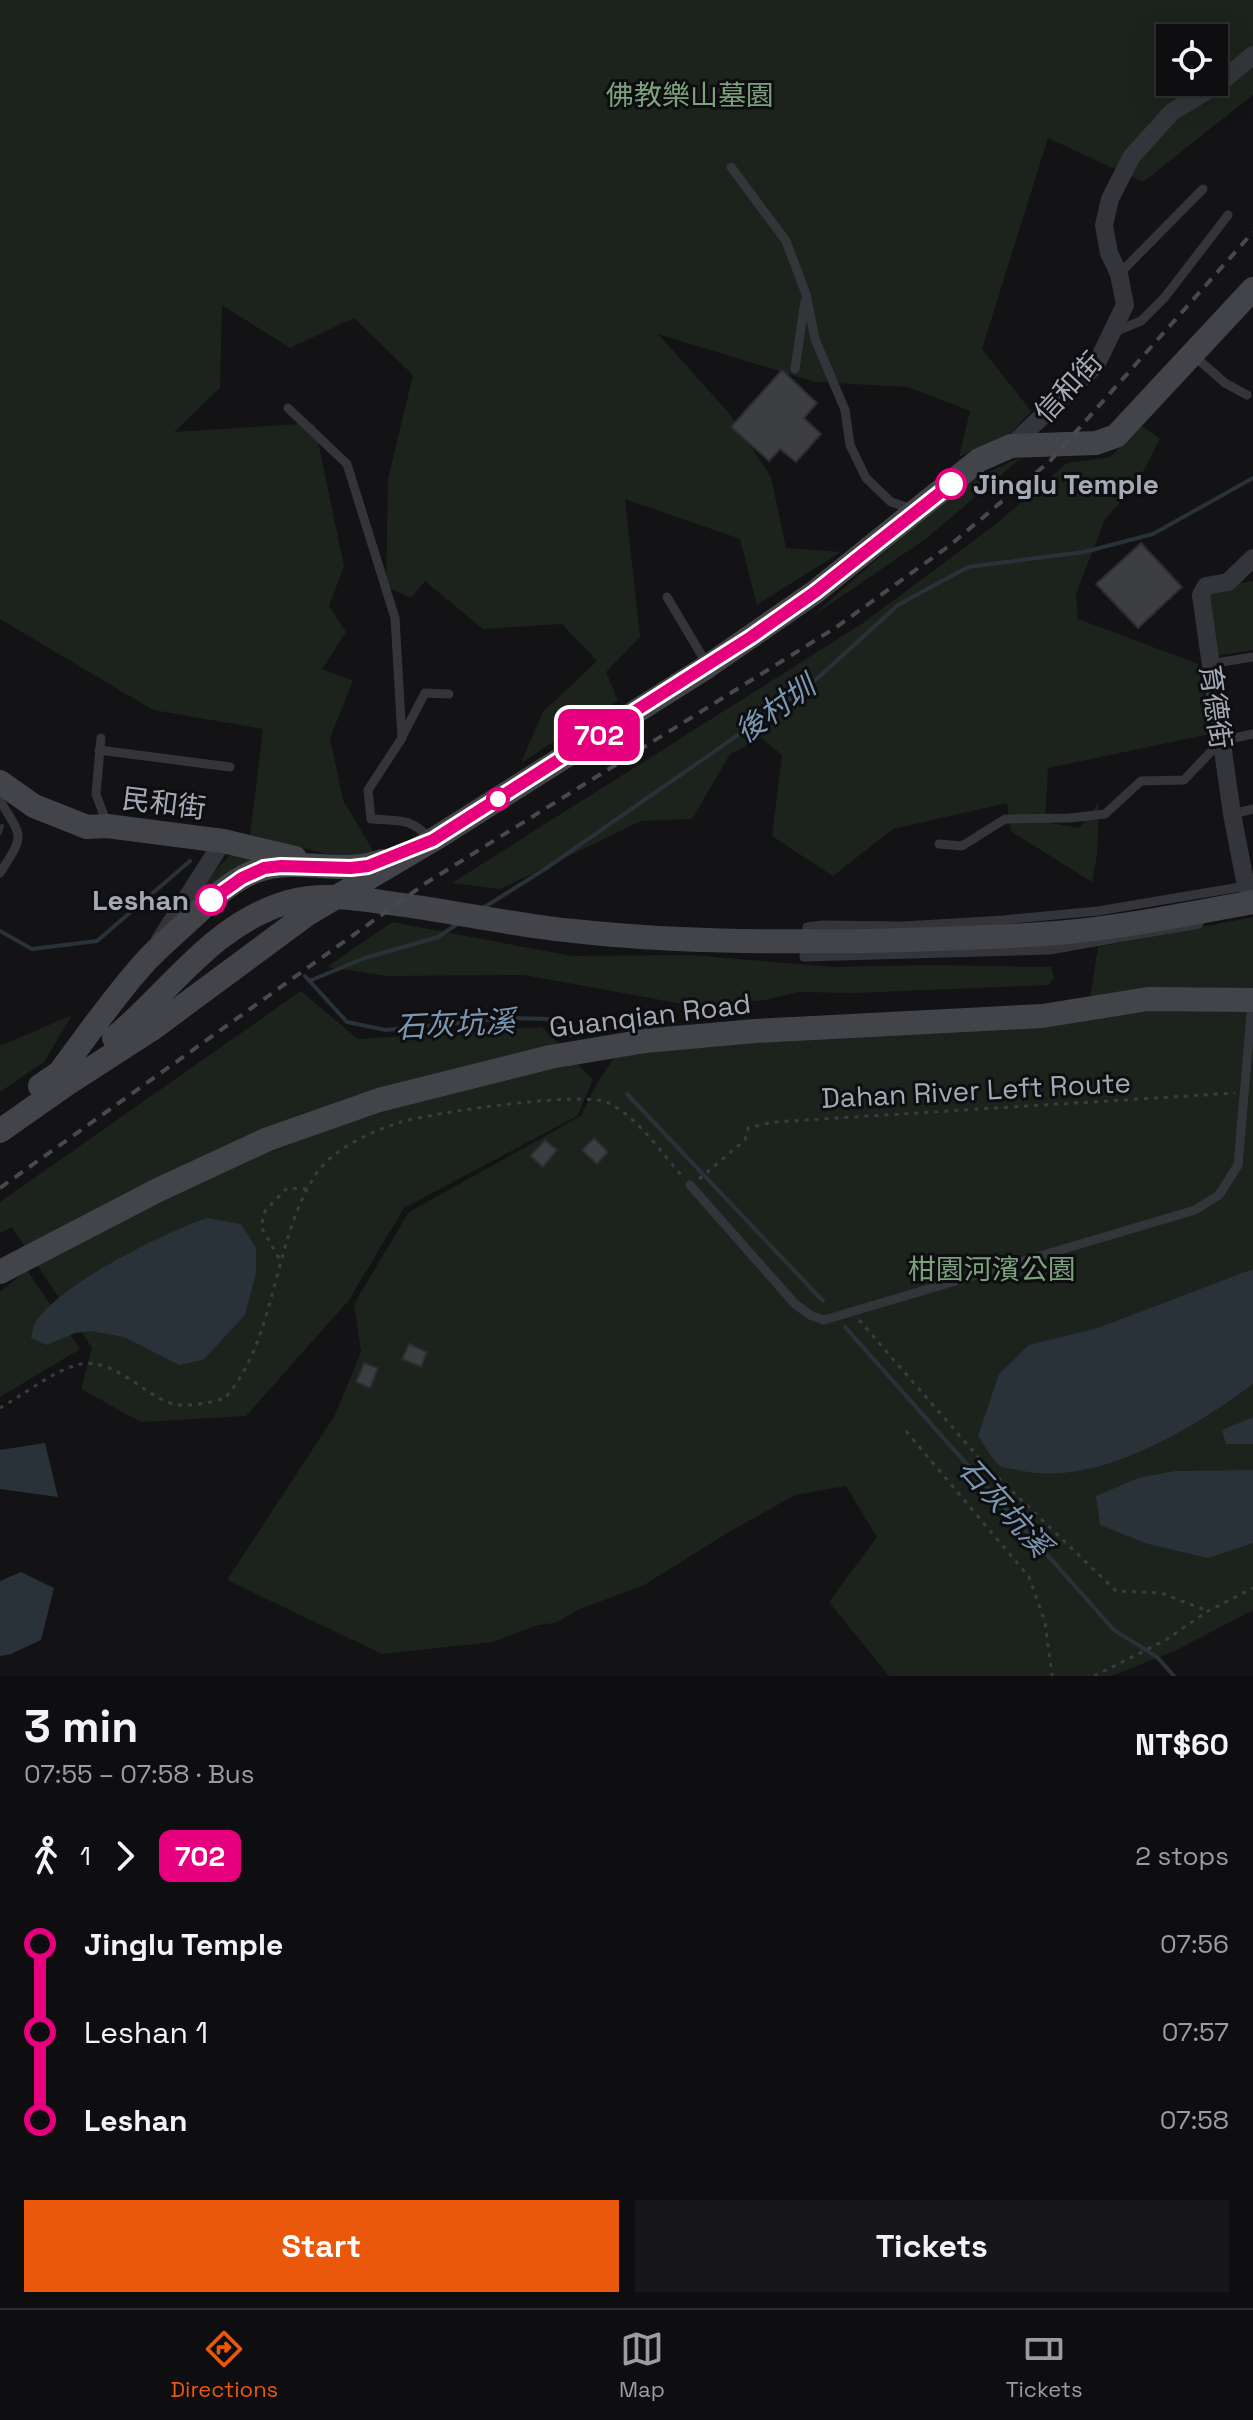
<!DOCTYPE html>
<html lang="en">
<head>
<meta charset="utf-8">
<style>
	body { margin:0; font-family:"Space Grotesk","Noto Sans TC",sans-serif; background:#171719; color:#f1f3f6; height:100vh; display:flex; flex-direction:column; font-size:30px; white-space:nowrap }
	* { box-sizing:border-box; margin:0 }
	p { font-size:26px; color:#9b9c9f }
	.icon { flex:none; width:44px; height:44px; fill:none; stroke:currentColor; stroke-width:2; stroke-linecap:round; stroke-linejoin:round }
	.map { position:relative; height:1676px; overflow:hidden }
	.details { display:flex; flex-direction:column; background:#0e0e10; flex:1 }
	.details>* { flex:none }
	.badge { padding:0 16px; border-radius:12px; font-size:28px; line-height:52px }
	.controls { position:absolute; left:1156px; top:24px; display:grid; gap:16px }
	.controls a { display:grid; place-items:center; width:72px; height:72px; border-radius:0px; background:#0e0e10; box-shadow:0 8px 32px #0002,0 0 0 2px #2e2e30; font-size:40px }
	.map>.badge { position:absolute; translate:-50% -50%; box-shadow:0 0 0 4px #fff }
	.legs { display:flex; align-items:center; gap:12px; height:88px; padding:0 24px; font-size:26px }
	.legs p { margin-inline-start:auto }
	.headline { display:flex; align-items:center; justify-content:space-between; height:136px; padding:0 24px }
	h1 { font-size:44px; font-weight:700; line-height:60px }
	.cta { display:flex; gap:16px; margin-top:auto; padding:16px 24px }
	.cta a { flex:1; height:92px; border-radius:0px; background:#ea580c; color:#fff; font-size:32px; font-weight:700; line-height:92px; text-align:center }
	.cta a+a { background:#171719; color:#f1f3f6 }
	ul { padding:0 24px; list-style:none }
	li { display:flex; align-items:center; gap:28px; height:88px; font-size:30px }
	li i { display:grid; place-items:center; width:12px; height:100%; margin:0 10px; background:currentColor }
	li i::after { content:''; width:20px; height:20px; margin:-10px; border:6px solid; border-radius:50%; background:#0e0e10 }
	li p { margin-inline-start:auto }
	li:first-child i { background:linear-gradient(#0000 50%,currentColor 0) }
	li:last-child i { background:linear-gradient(currentColor 50%,#0000 0) }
	.menu { display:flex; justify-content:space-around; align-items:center; height:112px; border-top:2px solid #2e2e30; background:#0e0e10; font-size:22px; color:#9b9c9f }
	.menu a { display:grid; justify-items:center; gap:4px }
	.menu .active { color:#ea580c }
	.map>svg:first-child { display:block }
	.green { fill:#1b231c; fill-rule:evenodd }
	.water { fill:#293239 }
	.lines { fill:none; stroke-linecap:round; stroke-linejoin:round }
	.stream { stroke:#293239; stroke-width:4 }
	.building { fill:#3d3e42; stroke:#2d2d31; stroke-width:2 }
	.path { stroke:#3a3c41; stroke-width:3; stroke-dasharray:4 6; stroke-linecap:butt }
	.lane { stroke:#34353a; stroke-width:9 }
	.street { stroke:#34353a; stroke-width:18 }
	.secondary { stroke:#42444a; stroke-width:24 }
	.rail { stroke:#47494f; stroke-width:4; stroke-dasharray:10 8; stroke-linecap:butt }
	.line-1-casing { stroke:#fff; stroke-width:18 }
	.line-1 { stroke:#e6007e; stroke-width:12 }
	.stop-1-dot { fill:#fff; stroke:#e6007e; stroke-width:4 }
	.labels { text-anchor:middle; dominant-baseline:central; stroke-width:6; stroke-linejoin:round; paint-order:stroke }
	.park-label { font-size:28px; fill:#7ba17d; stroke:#0e0e10 }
	.street-label { font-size:28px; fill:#a4aab5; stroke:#0e0e10 }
	.stop-label { font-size:28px; font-weight:bold; fill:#a4aab5; stroke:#0e0e10; text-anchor:start }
	.water-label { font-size:30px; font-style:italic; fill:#7a98b2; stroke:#0e0e10 }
</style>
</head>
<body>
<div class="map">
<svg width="1253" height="1676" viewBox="0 0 1253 1676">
	<rect width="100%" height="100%" fill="#131315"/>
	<path class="green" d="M0,0h1253v95l-110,87 -95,-44 -66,211 49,62 -19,21 -53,25 11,-46 -62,-24 -93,-5 -157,-48 70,78 43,65 15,71 55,4 -84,53 -17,-66 -115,-40 15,138 -34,35 12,28 -97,63 22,-51 54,-51 -35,-37 -79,5 -58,-48 -14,17 -25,-12 2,-107 25,-104 -59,-57 -64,30 -68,-43 -2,83 -46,44 140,-9 30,143 -15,40 17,26 -24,37 31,12 -23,57 13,62 32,54 -40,2 -85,-21 13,-106 -110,-19 -153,-91zM1170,38h44v44h-44z
		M1142,426l18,13 -23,44 -32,36 -29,75 2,25 120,45 12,70 -162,34 -3,54 34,6 20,-26 -2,53 -5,27 -81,-51 -4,-28 -114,26 -60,47 -61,-40 10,-81 -21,-17 -31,16 -38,65 -51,2 -141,68 -48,-6 411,-260 133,-99 71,-61 43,-6z
		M1022,457l-95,81 -116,79 121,-106 49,-36z
		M1253,581v69l-39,6 -9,-60 7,-8z
		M231,854l38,3 -81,57 24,-40z
		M1253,917v693l-78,41 -64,25h-222l-60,-74 48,-65 -31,-51 -51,9 -66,37 -85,53 -64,24 -25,14 -17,2 -45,17 -111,12 -155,-74 108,-165 26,-63 -7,-48 55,-92 172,-96 17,-35 38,-54 453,-22 9,-58z
		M392,922l180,34 121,-1 140,12 96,-2 122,2 3,11 -5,7 -194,8 -56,-1 -34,8 -66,7 -175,-32 -137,1 -60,-9z
		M301,991l57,48 184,-12 51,53 -16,36 -173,92 -55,92 -103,116 -105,6 -60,-33 11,-41 -80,-121 -12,6v-31z
		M72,1015l-28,47 -44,30v-46z
		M27,1270l53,79 -80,48v-105z"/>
	<path class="water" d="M207,1218l34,6 15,24v25l-11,42 -42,45 -24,5 -55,-28 -33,-6 -16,2 -28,12 -16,-7c2,-6 2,-13 6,-18 24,-36 128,-88 170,-102z
		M1253,1269v115c-59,44 -158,105 -235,86 -5,-1 -14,-2 -18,-4 -8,-6 -16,-22 -22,-30l21,-62 30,-29 69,-17z
		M1253,1417v27h-27l-4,-14z
		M45,1443l13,54 -58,-8v-39z
		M1253,1470v73l-45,15 -60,-14 -48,-19 -4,-29 42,-18 37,-7z
		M21,1572l33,16 -13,52 -30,14 -11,2v-75z"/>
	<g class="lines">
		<path class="stream" d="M0,833l2,-7
			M483,908l62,-39 265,-184 88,-80 70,-38 116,-15 69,-18 100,-56
			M0,931l32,18 65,-8 93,-80
			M305,976l42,46 39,8 124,-12 38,1 23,16
			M309,981l56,-23 73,-21 21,-14
			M627,1094l196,207
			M845,1327l269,303 43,27 17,19"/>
	</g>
	<path class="building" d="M782,370l35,33 -13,15 17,16 -25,28 -16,-13 -11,12 -38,-34z
		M1141,543l41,44 -44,41 -42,-44z
		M594,1138l14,14 -11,12 -15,-14z
		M545,1140l12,10 -14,17 -13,-11z
		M409,1344l18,8 -6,15 -19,-8z
		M364,1363l14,5 -8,20 -14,-6z"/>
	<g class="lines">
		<path class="path" d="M699,1179l46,-39 3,-12 25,-6 462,-29
			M279,1258l-18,-31 4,-16 22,-23 20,1
			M859,1320l127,146 130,125 45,2 47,18
			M0,1408c23,-13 56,-39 81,-44 32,-6 61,29 89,39 16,5 39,0 55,-5 52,-59 47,-156 91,-224 17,-25 54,-42 82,-51 31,-10 186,-33 211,-20 29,15 52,49 73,73
			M906,1431l123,146 16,45 7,54
			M1094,1676l70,-35 44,-30 45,-23"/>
		<path class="lane" d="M731,167l55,74 20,53 9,45 30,71 5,35 16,33 25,24 22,7
			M1119,274l84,-85
			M1114,332l27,-11 24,-24 63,-82
			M1193,355l32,28 22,12
			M795,369l10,-68
			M288,408l59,56 48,154 7,120 -34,52 3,29c30,2 38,-2 60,20
			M667,597l41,69
			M1210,664l43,-7
			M403,735l22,-42 24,1
			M101,738l-5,56 11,30
			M99,750l131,17
			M0,801c24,38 24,34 0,72
			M1232,814l21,-5
			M939,844l23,2 43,-27 65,-1 35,-4 36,-33 43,-1 37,-39 32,-7
			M1199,924l-150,26 -245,7 3,-30 15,-2 82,1 99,-6 95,-9 148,-25
			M690,1185l105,119 15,11 14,5 371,-110 24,-15 19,-30 14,-162"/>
		<path class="street" d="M1011,446l85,-81 29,-60 -6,-31 -10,-21 -5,-28 6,-26 22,-43 40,-44 49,-30 32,-27
			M1246,886l-14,-72 -31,-219 5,-9 22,-4 25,-24
			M160,940l63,-99"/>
		<path class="secondary" d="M0,782l34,24 53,21 20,-1 116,15 72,17
			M114,1038c58,-48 97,-113 174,-136 33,-9 67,-4 101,1 62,8 123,22 185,28 98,11 197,11 296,10 66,-2 133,-3 198,-9 62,-6 124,-19 185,-30
			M40,1086l19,-13c28,-37 55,-77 87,-112 15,-16 33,-31 49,-46 20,-19 44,-41 71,-47 39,-9 79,7 116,-7
			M0,1131l67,-47 85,-55 154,-114 127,-75 275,-174 107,-74 164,-132 32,-14 85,-3 20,-7 137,-147
			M0,1272l158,-82 110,-51 111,-39 171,-43 95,-16 110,-10 287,-15 106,-17 105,1"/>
		<path class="rail" d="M0,1188l426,-305 409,-255 114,-82 101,-85 203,-229"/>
	</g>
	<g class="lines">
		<g class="line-1-casing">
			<path id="line-1" d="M211,900l31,-22 22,-10 17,-2 70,2 17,-2 65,-26 318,-203 64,-45 136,-108"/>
		</g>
		<use href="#line-1" class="line-1"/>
	</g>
	<g class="stop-1-dot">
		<circle cx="951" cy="484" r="14"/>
		<circle cx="498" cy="799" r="10"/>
		<circle cx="211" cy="900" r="14"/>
	</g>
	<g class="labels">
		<g class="park-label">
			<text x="690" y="95">佛教樂山墓園</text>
			<text x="992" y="1269">柑園河濱公園</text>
		</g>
		<g class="street-label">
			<text transform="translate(1068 387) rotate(-47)">信和街</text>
			<text transform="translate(1216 707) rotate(82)">育德街</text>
			<text transform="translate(164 803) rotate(7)">民和街</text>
			<text transform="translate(650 1015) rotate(-7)">Guanqian Road</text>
			<text transform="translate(976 1090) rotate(-3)">Dahan River Left Route</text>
		</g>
		<g class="stop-label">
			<text x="973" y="484">Jinglu Temple</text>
			<text x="189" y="900" text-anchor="end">Leshan</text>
		</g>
		<g class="water-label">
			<text transform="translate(775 709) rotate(-36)">後村圳</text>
			<text transform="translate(455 1024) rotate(-3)">石灰坑溪</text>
			<text transform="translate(1005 1507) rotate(48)">石灰坑溪</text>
		</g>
	</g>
</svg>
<div class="controls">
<a><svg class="icon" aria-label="locate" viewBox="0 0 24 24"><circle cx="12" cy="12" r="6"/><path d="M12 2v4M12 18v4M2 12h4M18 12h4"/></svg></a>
</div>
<b class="badge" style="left:599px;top:735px;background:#e6007e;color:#fff">702</b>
</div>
<section class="details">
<div class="headline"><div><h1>3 min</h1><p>07:55 – 07:58 · Bus</p></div><b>NT$60</b></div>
<div class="legs"><svg class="icon" aria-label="walk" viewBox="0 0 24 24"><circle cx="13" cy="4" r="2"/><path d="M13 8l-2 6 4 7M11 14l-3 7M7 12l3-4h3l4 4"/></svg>1<svg class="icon" aria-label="forward" viewBox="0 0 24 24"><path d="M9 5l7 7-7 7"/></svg><b class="badge" style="background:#e6007e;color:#fff">702</b><p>2 stops</p></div>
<ul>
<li><i style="color:#e6007e"></i><b>Jinglu Temple</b><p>07:56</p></li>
<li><i style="color:#e6007e"></i><span>Leshan 1</span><p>07:57</p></li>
<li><i style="color:#e6007e"></i><b>Leshan</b><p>07:58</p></li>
</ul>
<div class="cta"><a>Start</a><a>Tickets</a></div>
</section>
<nav class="menu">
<a class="active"><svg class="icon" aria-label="directions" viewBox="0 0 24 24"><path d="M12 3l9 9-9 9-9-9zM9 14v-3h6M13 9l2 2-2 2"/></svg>Directions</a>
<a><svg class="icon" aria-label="map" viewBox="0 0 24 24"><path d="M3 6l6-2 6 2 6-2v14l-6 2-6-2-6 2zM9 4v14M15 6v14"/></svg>Map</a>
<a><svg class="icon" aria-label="tickets" viewBox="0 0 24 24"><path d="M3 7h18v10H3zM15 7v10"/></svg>Tickets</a>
</nav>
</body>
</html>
